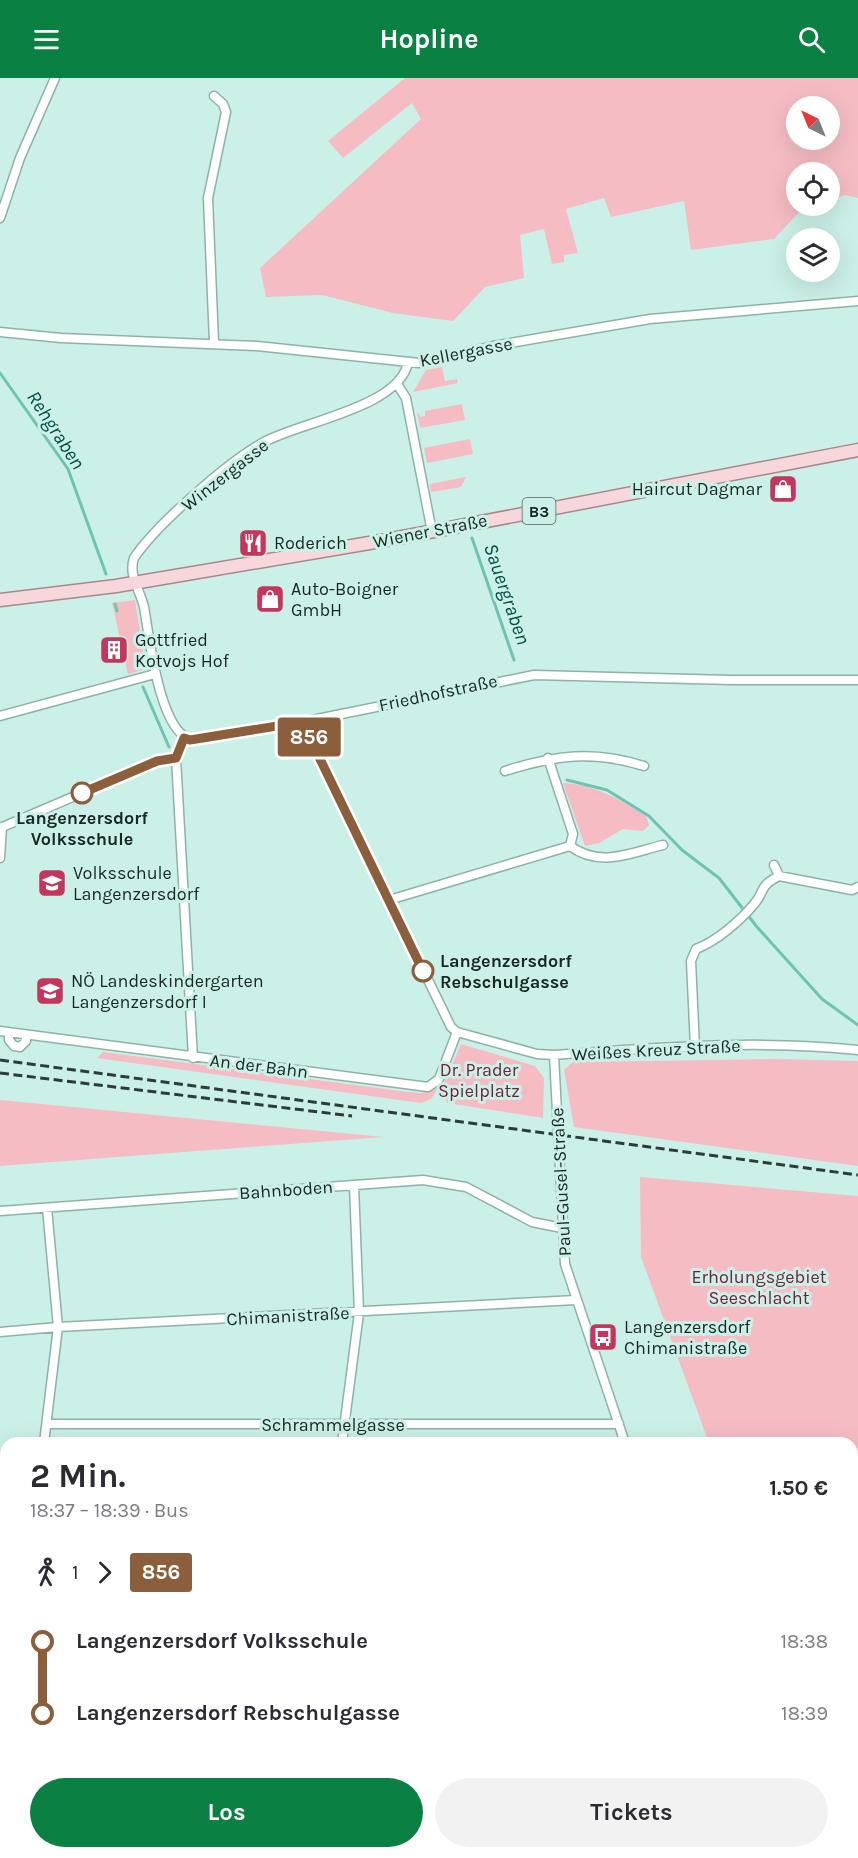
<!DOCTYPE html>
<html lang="de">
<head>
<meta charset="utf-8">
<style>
	body { margin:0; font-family:Karla,sans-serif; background:#f2f2f3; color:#2b2b33; height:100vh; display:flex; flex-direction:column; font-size:22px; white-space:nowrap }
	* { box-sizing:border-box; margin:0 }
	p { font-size:20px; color:#7c7c81 }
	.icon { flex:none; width:33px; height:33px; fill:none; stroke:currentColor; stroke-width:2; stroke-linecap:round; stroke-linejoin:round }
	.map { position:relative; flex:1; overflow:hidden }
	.drawer { position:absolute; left:0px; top:1359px; width:858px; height:422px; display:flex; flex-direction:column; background:#fff; border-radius:18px 18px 0 0; box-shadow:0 6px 24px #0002 }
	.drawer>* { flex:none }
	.badge { padding:0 12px; border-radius:4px; font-size:21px; line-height:39px }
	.needle { width:39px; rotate:317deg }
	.buttons { position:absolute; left:786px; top:18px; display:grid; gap:12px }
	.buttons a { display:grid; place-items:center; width:54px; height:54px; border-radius:50%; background:#fff; box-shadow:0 6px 24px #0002; font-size:30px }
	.map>.badge { position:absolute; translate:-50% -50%; box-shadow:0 0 0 3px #fff }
	.legs { display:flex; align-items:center; gap:9px; height:66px; padding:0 30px; font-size:20px }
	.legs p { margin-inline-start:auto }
	.head { display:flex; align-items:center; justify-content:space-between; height:102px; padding:0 30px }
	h1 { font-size:33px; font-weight:700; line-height:45px }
	.button { display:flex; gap:12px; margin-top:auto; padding:12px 30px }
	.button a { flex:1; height:69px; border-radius:36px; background:#0b8043; color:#fff; font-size:24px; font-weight:700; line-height:69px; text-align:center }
	.button a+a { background:#f2f2f3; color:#2b2b33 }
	ul { padding:0 30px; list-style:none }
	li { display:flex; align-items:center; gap:21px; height:72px; font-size:22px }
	li i { display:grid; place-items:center; width:9px; height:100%; margin:0 8px; background:currentColor }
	li i::after { content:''; width:15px; height:15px; margin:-8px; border:4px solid; border-radius:50%; background:#fff }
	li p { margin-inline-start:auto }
	li:first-child i { background:linear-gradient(#0000 50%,currentColor 0) }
	li:last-child i { background:linear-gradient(currentColor 50%,#0000 0) }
	header { display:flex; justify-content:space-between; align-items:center; height:78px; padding:0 30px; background:#0b8043; color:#fff; font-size:27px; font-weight:700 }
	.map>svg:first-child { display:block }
	.green { fill:#f5bcc4; fill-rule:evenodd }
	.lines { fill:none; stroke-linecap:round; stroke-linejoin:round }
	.stream { stroke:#6fc3b1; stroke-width:3 }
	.minor-casing { stroke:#8eb2a9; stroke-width:11 }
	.primary-casing { stroke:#a7888c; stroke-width:15 }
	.minor { stroke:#fff; stroke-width:8 }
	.primary { stroke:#f8d7dc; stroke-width:12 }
	.rail { stroke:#2c3c38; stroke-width:3; stroke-dasharray:9 4.5; stroke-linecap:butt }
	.line-1-casing { stroke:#fff; stroke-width:14 }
	.line-1 { stroke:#8b5e3c; stroke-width:9 }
	.stop-1-dot { fill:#fff; stroke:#8b5e3c; stroke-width:3 }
	.labels { text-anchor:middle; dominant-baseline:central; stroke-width:6; stroke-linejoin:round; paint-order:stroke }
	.shield { fill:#cbf0e7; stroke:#4e635e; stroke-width:1.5 }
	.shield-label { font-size:16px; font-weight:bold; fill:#192724 }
	.street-label { font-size:18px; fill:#192724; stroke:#cbf0e7 }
	.poi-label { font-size:18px; fill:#192724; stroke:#cbf0e7; text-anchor:start }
	.stop-label { font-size:18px; font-weight:bold; fill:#192724; stroke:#cbf0e7 }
	.park-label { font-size:18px; fill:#742137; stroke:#cbf0e7 }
	.water-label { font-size:20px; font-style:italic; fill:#004f43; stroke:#cbf0e7 }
</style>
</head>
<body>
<header><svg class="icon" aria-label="menu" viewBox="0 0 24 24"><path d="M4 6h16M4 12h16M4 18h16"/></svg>Hopline<svg class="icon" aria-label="search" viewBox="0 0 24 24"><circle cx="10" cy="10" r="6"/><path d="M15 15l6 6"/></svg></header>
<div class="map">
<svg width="858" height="1780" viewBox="0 0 858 1780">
	<rect width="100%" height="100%" fill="#cbf0e7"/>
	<path class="green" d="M405,0h453v120l-13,-3 -15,5v-28h-34v34h13l-5,1 -30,32 -83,11 -7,-49 -73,16 -7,-19 -38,11 12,44 -14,2v7l-12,2 -8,-35 -24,6 4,43 -39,9 -32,34 -60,-8 -71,-18 -56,2 -6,-29 161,-149 -9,-16 -69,55 -15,-17zM796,28h34v34h-34z
		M442,289l3,14 12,-2 1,4 -45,9 13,-22z
		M462,326l3,16 -45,8 -3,-16 4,5 4,-1v-5z
		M470,361l3,15 -46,9 -3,-15z
		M466,399l-5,10 -30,5 -1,-8z
		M135,522l11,69 -18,5 -16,-71z
		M563,705c32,2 57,16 83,33l3,9 -6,6 -20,-2 -24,14 -14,3z
		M461,966l74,22 9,12 -1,40 -96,-15 -6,-12z
		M103,974l305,40 14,1 17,-6 -8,12 -10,4 -324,-45z
		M775,981l83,2v105l-284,-39 -10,-57 9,-8z
		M0,1022l383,37 -383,29z
		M640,1099l218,19v494l-6,-6v-241h-143l-68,-186z"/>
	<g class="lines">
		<path class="stream" d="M0,295l68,96 38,105
			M472,460l42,122
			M115,526l2,7
			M143,609l26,60
			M567,702l40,10 42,26 33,34 37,28 38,49 65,72 36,26"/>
		<g class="minor-casing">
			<path id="minor" d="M214,18l9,8 3,8 -18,86 6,145
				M0,140l20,-60 35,-80
				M0,254l61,6 196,8 162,17 74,-17 157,-27 208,-18
				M408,284c-7,45 -108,60 -144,80 -36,20 -107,82 -130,116 -6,17 6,32 10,49 5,28 15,123 46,132l112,-17 232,-47 197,5h127
				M397,306l9,14 26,134
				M0,638l155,-42
				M302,644l149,305 6,5 80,22 17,1c101,-7 203,-16 304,-5
				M184,660l-8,20 17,300
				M505,693c50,-16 88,-21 139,-5
				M0,750l157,-67 19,-3
				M570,768c30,22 60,7 93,-1
				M0,780l2,-31
				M774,787l5,11
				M389,822l181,-54 3,-12 -25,-76
				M0,953l428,56 11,-8 18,-47
				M9,954v8l5,6 6,1 6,-6v-6
				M695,969l-4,-86 5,-12c21,-8 44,-28 59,-46 10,-12 4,-17 24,-27l73,14 6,-3
				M554,977l11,209 60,179
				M0,1133l423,-31 43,7 66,35 30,6
				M0,1254l58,-5 518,-27
				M47,1346h572
				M44,1365l14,-116 -11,-119
				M342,1365l17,-130 -5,-128
				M0,1439h6
				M0,1546h6
				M0,1653h6
				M852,1657h6
				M0,1759l6,-63
				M852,1766h6
				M449,1774l200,3
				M99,1780l189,-6
				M330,1780v-6
				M763,1780l1,-6"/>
		</g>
		<g class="primary-casing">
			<path id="primary" d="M0,522l116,-14 271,-46 471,-90"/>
		</g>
		<use href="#minor" class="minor"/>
		<use href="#primary" class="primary"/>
		<path class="rail" d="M0,982l858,115
			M0,995l352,43"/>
	</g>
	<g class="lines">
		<g class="line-1-casing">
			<path id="line-1" d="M82,715l75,-32 19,-3 8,-20 6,2 112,-18 121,249"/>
		</g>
		<use href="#line-1" class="line-1"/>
	</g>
	<defs>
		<g id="shop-square" transform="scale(1.5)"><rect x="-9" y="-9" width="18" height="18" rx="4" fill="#c5365d" stroke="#cbf0e7"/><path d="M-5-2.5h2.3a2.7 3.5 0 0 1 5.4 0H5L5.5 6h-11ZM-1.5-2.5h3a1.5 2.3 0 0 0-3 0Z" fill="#fff"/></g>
		<g id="restaurant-square" transform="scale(1.5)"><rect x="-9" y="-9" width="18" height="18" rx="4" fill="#c5365d" stroke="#cbf0e7"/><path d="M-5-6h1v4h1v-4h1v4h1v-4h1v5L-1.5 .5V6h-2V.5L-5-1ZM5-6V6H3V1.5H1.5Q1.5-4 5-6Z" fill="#fff"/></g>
		<g id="building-square" transform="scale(1.5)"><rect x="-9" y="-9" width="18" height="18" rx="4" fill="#c5365d" stroke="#cbf0e7"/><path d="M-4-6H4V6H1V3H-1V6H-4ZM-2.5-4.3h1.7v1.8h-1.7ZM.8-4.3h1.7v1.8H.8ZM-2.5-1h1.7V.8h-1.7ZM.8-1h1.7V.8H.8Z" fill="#fff"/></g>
		<g id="school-square" transform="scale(1.5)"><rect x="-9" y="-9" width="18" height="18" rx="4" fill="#c5365d" stroke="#cbf0e7"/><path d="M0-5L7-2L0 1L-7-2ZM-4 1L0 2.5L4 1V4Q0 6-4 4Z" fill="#fff"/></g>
		<g id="bus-square" transform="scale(1.5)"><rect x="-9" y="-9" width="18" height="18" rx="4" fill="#c5365d" stroke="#cbf0e7"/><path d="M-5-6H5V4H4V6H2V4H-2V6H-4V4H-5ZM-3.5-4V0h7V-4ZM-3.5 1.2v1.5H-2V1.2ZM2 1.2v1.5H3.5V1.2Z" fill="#fff"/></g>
	</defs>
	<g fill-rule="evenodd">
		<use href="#shop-square" x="783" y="411"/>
		<use href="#restaurant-square" x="253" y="465"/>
		<use href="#shop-square" x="270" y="521"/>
		<use href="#building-square" x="114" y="572"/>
		<use href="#school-square" x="52" y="805"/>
		<use href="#school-square" x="50" y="913"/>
		<use href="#bus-square" x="603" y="1259"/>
	</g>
	<g class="stop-1-dot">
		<circle cx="82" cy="715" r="10"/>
		<circle cx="423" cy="893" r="10"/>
	</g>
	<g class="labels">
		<rect class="shield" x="522.5" y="420" width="33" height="26" rx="4.5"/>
		<g class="shield-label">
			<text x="539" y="433">B3</text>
		</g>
		<g class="street-label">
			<text transform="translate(466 274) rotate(-11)">Kellergasse</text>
			<text transform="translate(225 397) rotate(-38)">Winzergasse</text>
			<text transform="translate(430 453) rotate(-11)">Wiener Straße</text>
			<text transform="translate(438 615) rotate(-12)">Friedhofstraße</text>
			<text transform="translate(656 972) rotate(-3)">Weißes Kreuz Straße</text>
			<text transform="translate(259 988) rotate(7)">An der Bahn</text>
			<text transform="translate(561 1104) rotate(-93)">Paul-Gusel-Straße</text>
			<text transform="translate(286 1112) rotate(-4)">Bahnboden</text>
			<text transform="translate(288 1238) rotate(-3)">Chimanistraße</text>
			<text x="333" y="1347">Schrammelgasse</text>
		</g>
		<g class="poi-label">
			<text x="762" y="411" text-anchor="end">Haircut Dagmar</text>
			<text x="274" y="465">Roderich</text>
			<text x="291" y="511">Auto-Boigner<tspan x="291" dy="21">GmbH</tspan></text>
			<text x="135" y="562">Gottfried<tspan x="135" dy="21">Kotvojs Hof</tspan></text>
			<text x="73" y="795">Volksschule<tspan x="73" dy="21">Langenzersdorf</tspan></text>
			<text x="71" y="903">NÖ Landeskindergarten<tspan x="71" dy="21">Langenzersdorf I</tspan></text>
			<text x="624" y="1249">Langenzersdorf<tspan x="624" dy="21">Chimanistraße</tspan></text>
		</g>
		<g class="stop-label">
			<text x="82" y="740">Langenzersdorf<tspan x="82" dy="21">Volksschule</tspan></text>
			<text x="440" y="883" text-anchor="start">Langenzersdorf<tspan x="440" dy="21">Rebschulgasse</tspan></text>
		</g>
		<g class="park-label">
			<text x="479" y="992">Dr. Prader<tspan x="479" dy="21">Spielplatz</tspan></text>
			<text x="759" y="1199">Erholungsgebiet<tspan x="759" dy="21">Seeschlacht</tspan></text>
		</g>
		<g class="water-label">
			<text transform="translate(56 352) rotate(57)">Rehgraben</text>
			<text transform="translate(507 516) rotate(71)">Sauergraben</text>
		</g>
	</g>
</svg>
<div class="buttons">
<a><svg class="needle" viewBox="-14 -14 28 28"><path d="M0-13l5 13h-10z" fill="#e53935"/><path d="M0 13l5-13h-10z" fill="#7c7c81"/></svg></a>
<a><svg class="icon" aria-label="locate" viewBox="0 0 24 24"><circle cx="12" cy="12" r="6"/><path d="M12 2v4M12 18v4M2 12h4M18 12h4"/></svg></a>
<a><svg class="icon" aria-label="layers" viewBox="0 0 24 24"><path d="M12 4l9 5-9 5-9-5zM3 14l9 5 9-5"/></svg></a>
</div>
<b class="badge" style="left:309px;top:659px;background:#8b5e3c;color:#fff">856</b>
<section class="drawer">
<div class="head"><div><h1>2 Min.</h1><p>18:37 – 18:39 · Bus</p></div><b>1.50 €</b></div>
<div class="legs"><svg class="icon" aria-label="walk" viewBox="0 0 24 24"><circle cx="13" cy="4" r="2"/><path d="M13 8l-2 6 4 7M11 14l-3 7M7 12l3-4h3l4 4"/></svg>1<svg class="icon" aria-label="forward" viewBox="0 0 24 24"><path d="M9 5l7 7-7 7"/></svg><b class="badge" style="background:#8b5e3c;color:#fff">856</b></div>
<ul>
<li><i style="color:#8b5e3c"></i><b>Langenzersdorf Volksschule</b><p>18:38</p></li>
<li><i style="color:#8b5e3c"></i><b>Langenzersdorf Rebschulgasse</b><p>18:39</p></li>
</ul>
<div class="button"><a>Los</a><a>Tickets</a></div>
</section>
</div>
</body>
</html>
